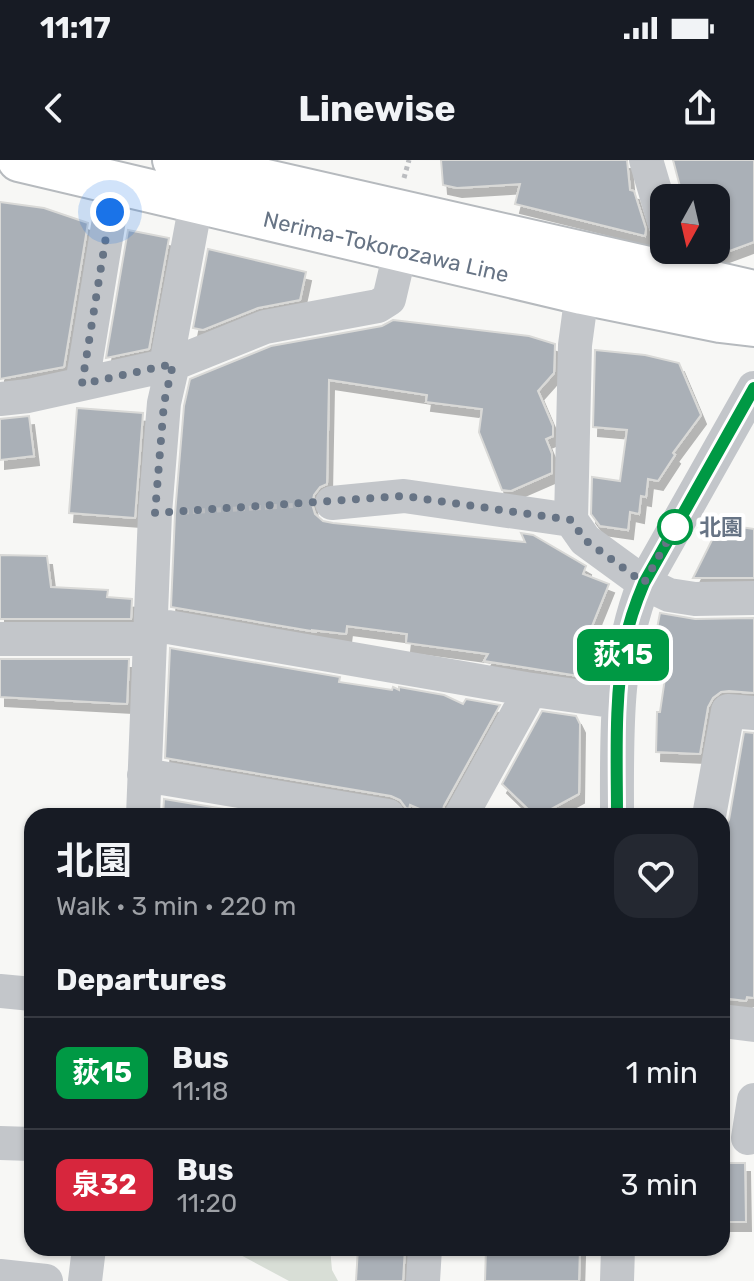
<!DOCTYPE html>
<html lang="en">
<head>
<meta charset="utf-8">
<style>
	body { margin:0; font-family:Rubik,"Noto Sans JP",sans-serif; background:#242831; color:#f1f3f6; height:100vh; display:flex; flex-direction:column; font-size:30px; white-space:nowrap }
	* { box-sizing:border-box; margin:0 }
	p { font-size:26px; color:#9ea1a6 }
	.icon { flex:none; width:44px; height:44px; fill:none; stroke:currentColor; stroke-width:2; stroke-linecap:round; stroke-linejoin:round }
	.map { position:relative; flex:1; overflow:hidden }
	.panel { position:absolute; left:24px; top:648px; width:706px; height:448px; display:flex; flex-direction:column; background:#171b24; border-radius:24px; box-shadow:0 2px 6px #0004 }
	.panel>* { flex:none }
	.badge { padding:0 16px; border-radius:12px; font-size:28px; line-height:52px }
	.needle { width:52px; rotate:188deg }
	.buttons { position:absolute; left:650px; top:24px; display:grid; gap:16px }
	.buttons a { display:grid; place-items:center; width:80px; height:80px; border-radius:16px; background:#171b24; box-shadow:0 2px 6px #0004; font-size:40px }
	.you { position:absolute; width:40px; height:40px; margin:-20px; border:6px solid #fff; border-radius:50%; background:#1a73e8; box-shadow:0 0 0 12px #1a73e833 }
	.map>.badge { position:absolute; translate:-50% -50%; box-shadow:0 0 0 4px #fff }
	h2 { padding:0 32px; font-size:30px; line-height:72px }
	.round { display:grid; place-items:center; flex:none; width:84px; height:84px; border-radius:24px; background:#242831 }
	.headline { display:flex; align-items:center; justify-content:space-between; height:136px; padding:0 32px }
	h1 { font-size:38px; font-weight:700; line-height:60px }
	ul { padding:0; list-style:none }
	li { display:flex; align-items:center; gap:24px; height:112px; padding:0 32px; border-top:2px solid #363941 }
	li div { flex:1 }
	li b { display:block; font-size:30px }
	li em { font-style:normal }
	li .badge { min-width:88px; font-weight:700; text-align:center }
	.status { display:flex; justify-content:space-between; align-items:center; height:56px; padding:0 40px; background:#171b24; direction:ltr }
	.status svg { height:22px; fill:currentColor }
	header { display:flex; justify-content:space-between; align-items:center; height:104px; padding:0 32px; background:#171b24; font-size:36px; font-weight:700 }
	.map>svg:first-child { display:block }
	.green { fill:#d8ded6 }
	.building { fill:#aab0b7; stroke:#d9d9d7; stroke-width:2; filter:url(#shadow) }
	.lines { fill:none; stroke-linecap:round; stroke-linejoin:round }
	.major-casing { stroke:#b6babe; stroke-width:46 }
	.path { stroke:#bbbdc0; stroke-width:5; stroke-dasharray:4 4; stroke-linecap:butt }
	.minor { stroke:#c3c6ca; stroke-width:34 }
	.major { stroke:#fff; stroke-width:42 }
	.line-casing { stroke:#fff; stroke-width:18 }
	.line { stroke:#094; stroke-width:12 }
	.walk { stroke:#677485; stroke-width:8; stroke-dasharray:0 14.4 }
	.stop-dot { fill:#fff; stroke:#094; stroke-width:4 }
	.labels { text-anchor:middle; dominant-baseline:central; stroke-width:8; stroke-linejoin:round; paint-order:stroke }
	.street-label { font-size:22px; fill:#677485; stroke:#fff }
	.stop-label { font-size:22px; font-weight:bold; fill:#677485; stroke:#fff; text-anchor:start }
</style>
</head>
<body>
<div class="status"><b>11:17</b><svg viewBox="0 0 49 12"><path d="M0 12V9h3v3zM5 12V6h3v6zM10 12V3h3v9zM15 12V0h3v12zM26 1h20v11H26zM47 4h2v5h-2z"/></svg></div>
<header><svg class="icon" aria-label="back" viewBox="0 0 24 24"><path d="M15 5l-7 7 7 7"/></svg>Linewise<svg class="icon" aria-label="share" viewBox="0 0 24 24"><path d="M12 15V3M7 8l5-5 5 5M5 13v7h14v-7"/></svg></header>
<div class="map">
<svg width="754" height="1121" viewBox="0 0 754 1121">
	<defs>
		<filter id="shadow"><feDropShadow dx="5" dy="9" stdDeviation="0" flood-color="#0004"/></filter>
	</defs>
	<rect width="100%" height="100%" fill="#f7f7f5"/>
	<path class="green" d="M178,1088h152l2,22 6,11h-49l-54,-29 -16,-4 -35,4z"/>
	<path class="building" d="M441,0h186l3,30 4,1 12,38 -1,7 -130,-32 5,-20 -63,4 -14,-3z
		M673,0h81v82l-38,14v-58h-33z
		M0,42l44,6 44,15 -24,144 -64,12z
		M128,70l41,8 -20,111 -43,9z
		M208,89l98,23 -6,28 -42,8 -55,22 -10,-2z
		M393,160l136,16 26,8 -1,29 -16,18 15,35v10l-7,3 6,15v19l-41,18 -9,-1 -23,-58 3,-23 -56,-7 1,-7 -98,-15 -2,104 -7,3 -6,8 -2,9 3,10 8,7 10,2 192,19 -4,-9 12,2 53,31 -3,8 26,10 -17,42 -7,51 -101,-16 4,-7 -82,-11 1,-9 -60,-8 -1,8 -35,-4 6,2 -146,-25 4,-93 9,-108 6,-27 81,-33 111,-20z
		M595,190l50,5 34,8 22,52 -28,38 2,2 -17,26 -10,-2 -2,18 -5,-1 -2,18 -9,-2 -2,18 -28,-4 -9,-12 1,-37 28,4 7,-51 -34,-3z
		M77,248l66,5 -8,105 -66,-5z
		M29,256l5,40 -34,4v-41z
		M720,364l34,5v49h-61z
		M0,395l47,1 4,31 57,3 -1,7 25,2 -1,20h-131z
		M660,453l35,6 59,-1v75l-25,-2 -8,1 -8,6 -5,9 -8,47 -44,-2 1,-40h3l8,-54 -16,-4z
		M170,488l170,29 -1,5 53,8 1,-3 6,3v-3l45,8 19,9 3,-5 34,6 -56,101 -3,10h-5l-26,-11 -1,4 -3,-1 -6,-8 -9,-4 -226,-38z
		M0,499h129l-2,45 -127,-7z
		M542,551l34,5 4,8 -1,70 -35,19 -13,-1 -29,-28z
		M744,572l10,1v265l-7,-1 -1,4 -24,-3v-167l7,-11z
		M164,639l103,17h-104z
		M722,1003h23l1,59h-24z
		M358,1088h47l-2,33h-47z
		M486,1088h94l-1,33h-94z"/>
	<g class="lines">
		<g class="major-casing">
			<path id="major" d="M19,0l563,133 138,28 34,4
				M174,0l580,132"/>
		</g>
		<path class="path" d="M404,18l5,-18
			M185,352l118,-7"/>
		<path class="minor" d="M646,0l18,61
			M166,205l30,-162
			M82,224l33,-201
			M0,239l28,-3 145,-32 92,-37 113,-21 11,-7 11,-47
			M332,343l72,-7 167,24 14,20 59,43 25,12 26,4 59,-1
			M571,360l4,-175 7,-52
			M150,467h18l358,62 -2,13 -63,114
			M0,479h150
			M526,529l93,13
			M144,615l244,41
			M143,656l12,-303 9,-110 9,-39
			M617,656c0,-82 -3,-156 27,-233l110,-195
			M709,656l19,-105 26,2
			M0,831l32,3
			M722,861l32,4
			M748,978l6,-38
			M0,983l32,1
			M0,1116l46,5
			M85,1121l4,-33
			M423,1121l2,-33
			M617,1121l1,-33"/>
		<use href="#major" class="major"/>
	</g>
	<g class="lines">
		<g class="line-casing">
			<path id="line" d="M617,656c0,-57 -3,-118 8,-174 4,-21 11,-40 19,-59l110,-195"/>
		</g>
		<use href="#line" class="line"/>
		<path class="walk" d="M110,52l-28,172 91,-20 -9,39 -9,110 249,-17 167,24 14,20 59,43 31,-56"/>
	</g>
	<circle class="stop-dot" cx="675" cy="367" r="16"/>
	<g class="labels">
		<g class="street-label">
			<text transform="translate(386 87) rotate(13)">Nerima-Tokorozawa Line</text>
		</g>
		<g class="stop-label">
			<text x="699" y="367">北園</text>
		</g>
	</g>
</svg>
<div class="buttons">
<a><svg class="needle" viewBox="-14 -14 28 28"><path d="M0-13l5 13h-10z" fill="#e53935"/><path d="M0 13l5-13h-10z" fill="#9ea1a6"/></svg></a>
</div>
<div class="you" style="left:110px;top:52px"></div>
<b class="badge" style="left:623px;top:495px;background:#094;color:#fff">荻15</b>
<section class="panel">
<div class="headline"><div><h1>北園</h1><p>Walk · 3 min · 220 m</p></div><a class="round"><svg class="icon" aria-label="heart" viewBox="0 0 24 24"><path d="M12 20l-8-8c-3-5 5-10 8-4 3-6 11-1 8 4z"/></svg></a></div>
<h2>Departures</h2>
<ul>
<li><span class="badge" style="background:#094;color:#fff">荻15</span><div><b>Bus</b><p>11:18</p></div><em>1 min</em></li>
<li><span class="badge" style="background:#d7263d;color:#fff">泉32</span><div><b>Bus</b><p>11:20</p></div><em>3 min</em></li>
</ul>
</section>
</div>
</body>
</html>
